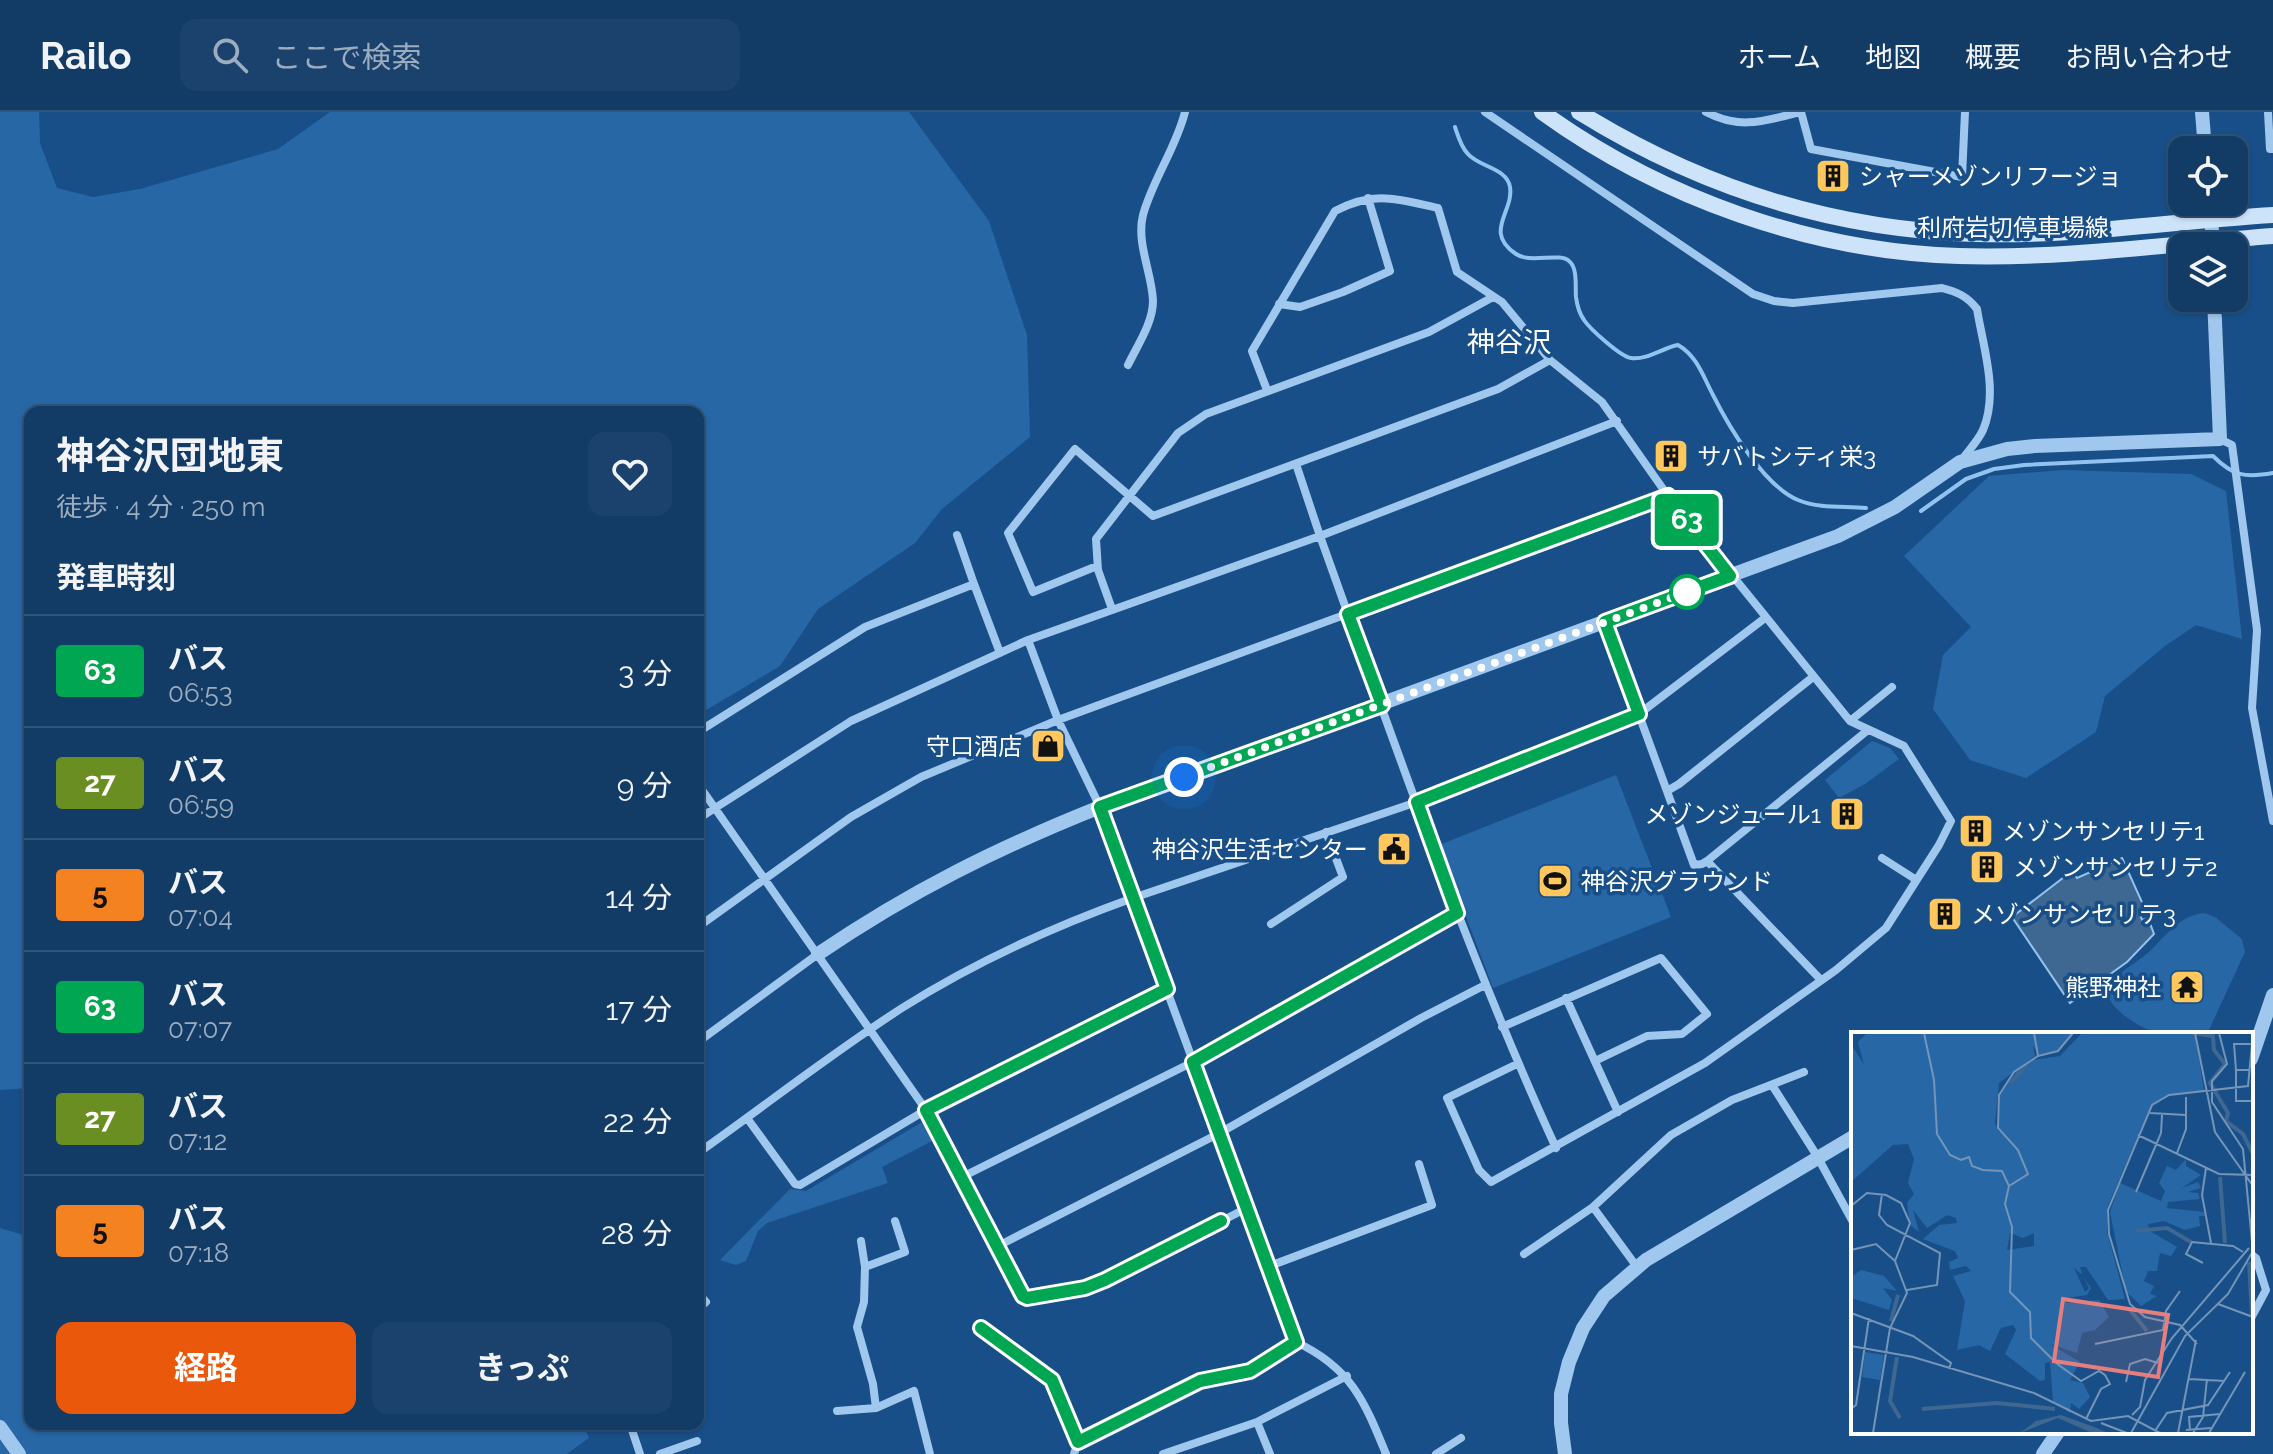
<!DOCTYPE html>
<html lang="ja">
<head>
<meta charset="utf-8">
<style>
	body { margin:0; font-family:Raleway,"Noto Sans JP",sans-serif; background:#1b426c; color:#f1f3f6; height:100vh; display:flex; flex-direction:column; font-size:30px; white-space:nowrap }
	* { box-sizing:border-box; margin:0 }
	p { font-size:26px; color:#9cadbf }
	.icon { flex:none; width:44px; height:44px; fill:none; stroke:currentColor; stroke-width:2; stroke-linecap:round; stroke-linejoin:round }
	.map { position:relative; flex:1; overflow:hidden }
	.drawer { position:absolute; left:24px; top:294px; width:680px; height:1024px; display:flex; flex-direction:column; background:#123b66; border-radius:16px; box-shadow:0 2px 6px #0004,0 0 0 2px #31557a }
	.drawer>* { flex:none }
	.badge { padding:0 16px; border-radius:6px; font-size:28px; line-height:52px }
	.controls { position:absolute; left:2168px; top:24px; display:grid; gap:16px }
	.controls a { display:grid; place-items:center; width:80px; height:80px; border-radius:16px; background:#123b66; box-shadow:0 2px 6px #0004,0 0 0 2px #31557a; font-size:40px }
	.you { position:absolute; width:40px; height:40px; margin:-20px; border:6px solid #fff; border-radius:50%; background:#1a73e8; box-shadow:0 0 0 12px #1a73e833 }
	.map>.badge { position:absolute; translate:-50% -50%; box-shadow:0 0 0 4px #fff }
	h2 { padding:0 32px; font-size:30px; line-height:72px }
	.round { display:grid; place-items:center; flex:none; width:84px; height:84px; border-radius:16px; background:#1b426c }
	.summary { display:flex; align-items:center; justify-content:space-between; height:136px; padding:0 32px }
	h1 { font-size:38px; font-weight:700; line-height:60px }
	.primary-button { display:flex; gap:16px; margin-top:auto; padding:16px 32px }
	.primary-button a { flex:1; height:92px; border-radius:16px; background:#ea580c; color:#fff; font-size:32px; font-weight:700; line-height:92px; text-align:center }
	.primary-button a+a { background:#1b426c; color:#f1f3f6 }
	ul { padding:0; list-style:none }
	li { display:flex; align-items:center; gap:24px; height:112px; padding:0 32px; border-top:2px solid #31557a }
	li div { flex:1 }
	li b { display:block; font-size:30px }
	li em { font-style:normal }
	li .badge { min-width:88px; font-weight:700; text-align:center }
	header { display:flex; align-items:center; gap:48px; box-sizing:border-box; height:112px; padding:0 40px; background:#123b66; border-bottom:2px solid #31557a }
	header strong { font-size:38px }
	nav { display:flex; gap:44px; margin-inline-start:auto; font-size:28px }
	.search { width:560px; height:72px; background:#1b426c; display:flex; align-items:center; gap:20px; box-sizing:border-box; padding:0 28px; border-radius:16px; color:#9cadbf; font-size:30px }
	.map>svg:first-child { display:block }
	.green { fill:#2767a6 }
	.water { fill:#3e6791; stroke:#92c3f0; stroke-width:2 }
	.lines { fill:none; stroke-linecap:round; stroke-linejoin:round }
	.stream { stroke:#92c3f0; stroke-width:4 }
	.minor { stroke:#a0c7ed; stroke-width:8 }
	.tertiary { stroke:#a0c7ed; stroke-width:14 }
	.secondary { stroke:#cde3fa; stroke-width:16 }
	.line-casing { stroke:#fff; stroke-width:18 }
	.line { stroke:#00a651; stroke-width:12 }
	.walk { stroke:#fff; stroke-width:8; stroke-dasharray:0 14.4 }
	.stop-dot { fill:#fff; stroke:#00a651; stroke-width:4 }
	.labels { text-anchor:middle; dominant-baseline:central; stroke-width:7; stroke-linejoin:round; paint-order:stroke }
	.poi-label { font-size:24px; fill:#fff; stroke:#184f88; text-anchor:start }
	.street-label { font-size:24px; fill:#fff; stroke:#184f88 }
	.quarter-label { font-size:28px; fill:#fff; stroke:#184f88 }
	.inset-river { fill:none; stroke:#3e6791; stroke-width:4 }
	.inset-road { fill:none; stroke:#7495b8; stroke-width:2 }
	.view { fill:#e67e7e; fill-opacity:0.15; stroke:#e67e7e; stroke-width:4 }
	.inset-edge { fill:none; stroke:#fff; stroke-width:4 }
</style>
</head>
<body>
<header>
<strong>Railo</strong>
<div class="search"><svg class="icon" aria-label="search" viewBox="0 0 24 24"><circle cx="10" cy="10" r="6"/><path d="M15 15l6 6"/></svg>ここで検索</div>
<nav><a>ホーム</a><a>地図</a><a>概要</a><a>お問い合わせ</a></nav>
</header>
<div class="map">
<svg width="2273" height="1342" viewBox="0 0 2273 1342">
	<rect width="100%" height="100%" fill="#184f88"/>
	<path class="green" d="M0,0h39l1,31 17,45 36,9 47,-8 138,-40 52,-37h579l80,109 38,114 3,102 -88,72 -27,34 -97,66 -38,57 -82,49v-303h-668v676l-30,2z
		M2063,358l128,4 35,17 16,148 -46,-14 -31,21 -60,50 -9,36 -70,46 -56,-18 -37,-51 10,-54 28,-28 -67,-71 85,-80z
		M1872,629l18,7 9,11 -34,25 -26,14 -14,-18z
		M1616,663l55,142 -178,71 -54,-143z
		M2204,801l11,4 27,22 3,13 -38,82c-15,0 -36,4 -50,-1 -15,-4 -60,-29 -47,-49 7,-11 29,-23 39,-32 17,-16 29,-36 55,-39z
		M924,1009l10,19 -52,27 6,16 -121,40 -9,8 -12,30 -10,4 -16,-5 70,-71 16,2z
		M0,1116l30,9v187h553l6,14 -22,16h-567z"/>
	<path class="water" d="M2122,746l24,53 -6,3 2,6 6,-2 6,16 -27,28 -57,41 -58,-86 60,-46 5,7z"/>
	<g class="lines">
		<path class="stream" d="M1455,15c3,9 6,20 13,27 11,13 39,14 42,33 4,25 -27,45 6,67 14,10 44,-2 53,7 9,7 6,26 7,36 1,8 3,16 8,23 6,9 37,37 47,38 17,2 31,-10 47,-13 19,11 25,31 35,50 16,32 51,91 85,105 22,9 45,6 68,8
			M1921,399l45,-32 28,-10 30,-4 189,-9c20,20 32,22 60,17"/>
		<path class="minor" d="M1485,0l268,182 21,7 19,2 149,-15c15,4 25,8 35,21 6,38 22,83 6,121 -5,11 -15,21 -22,31
			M1706,0c34,18 58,9 94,0
			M1801,0l10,37 151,28 3,-65
			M2268,0l2,37h3
			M1279,192l21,3 43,-15 47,-21 -22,-73
			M1128,253c9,-19 25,-42 25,-64 -1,-28 -17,-58 -10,-86 10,-36 33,-67 42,-103
			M1267,278l-15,-39 83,-140c39,-21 63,-12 103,-3l19,64 45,30 48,58 52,42 66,94 182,225 54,25 47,75 -12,24 -53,83 -50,42 -131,93 -214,119 -12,-12 -32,-72 70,-34
			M2220,327l12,6 25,185 -5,78 21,113
			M1296,352l24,72 -292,104 30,80 42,87 33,91 284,-96 222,-88 126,-96
			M1097,454l-64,26 -25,-59 67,-84 78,67 345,-127 52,-29
			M974,472l26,69
			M1112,497l-14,-39 -2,-31 82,-106 28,-19 223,-82 64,-35
			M1605,510l89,243 8,-1 5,-3
			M1850,609l42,-34
			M698,620l167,-105 109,-43 -17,-49
			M698,672l228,326 97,186c41,15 180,-66 222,-87
			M1667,679l12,-7 134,-107
			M698,707l153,-98 177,-81
			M1882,746l33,21
			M1271,812l72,-47 -17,-45
			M698,815l153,-110 70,-40 137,-57 610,-224
			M1821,868l-114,-119 161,-131
			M1566,886l52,114
			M1502,915l159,-69 46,56 -25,20 -35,2 -52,25
			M698,930l120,-88
			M1772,973l45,71 36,66
			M747,1006l48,66 5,1 126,-75 241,-121
			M1556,1036c-91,-199 -162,-406 -236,-612l297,-115
			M698,1041c68,-48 134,-100 204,-145 73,-46 150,-81 231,-110l163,444c55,26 68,58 90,112
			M962,1065l231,-115 264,-149
			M1593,1095l44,60
			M861,1129l4,26 -1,35 -7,25 16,57 3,24
			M998,1134l220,-112 203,-116 64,-33
			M1524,1142l69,-47 78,-72 61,-35 72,-28
			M2251,1142l5,4 10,32 -15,28
			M865,1155l40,-15 -10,-31
			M1267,1155l165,-62 -13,-41
			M698,1181l8,9 -8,7
			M981,1216l71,52 26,62
			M837,1299l39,-3 38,-17 16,63
			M1257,1310l13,32
			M630,1312l10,30
			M660,1342l37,-13
			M1074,1342l4,-12 8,-5 114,-56 50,-10 46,-29
			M1163,1342l94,-32 90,-46
			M1436,1342l25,-16"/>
		<path class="tertiary" d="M2202,0l3,38
			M2210,90l3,44
			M818,842c93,-63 177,-105 282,-147l738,-271 57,-29 65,-45 47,-13 28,-3 185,-7 -6,-141
			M2251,947l22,-64
			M0,1315l19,27
			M1565,1342l-4,-31v-29l8,-32 14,-34 21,-32 42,-36 207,-123
			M2043,1342l15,-22"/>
		<path class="secondary" d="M1542,0c119,86 270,140 417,144 106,3 209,-12 314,-20
			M1579,0c121,75 254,118 397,122 99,3 198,-13 297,-19"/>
	</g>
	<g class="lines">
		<g class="line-casing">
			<path id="line" d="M981,1216l71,52 26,62 122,-61 50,-10 46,-29 -103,-280 264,-149 -40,-111 222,-88 -34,-92 125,-46 -62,-80 -320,118 34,91 -282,102 67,182 -241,121 97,186 4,2 58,-10 20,-8 116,-59"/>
		</g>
		<use href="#line" class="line"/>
		<path class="walk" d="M1184,665l503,-185"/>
	</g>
	<defs>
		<g id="building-square" transform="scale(1.8)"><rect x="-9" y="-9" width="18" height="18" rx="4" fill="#ffc75c" stroke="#184f88"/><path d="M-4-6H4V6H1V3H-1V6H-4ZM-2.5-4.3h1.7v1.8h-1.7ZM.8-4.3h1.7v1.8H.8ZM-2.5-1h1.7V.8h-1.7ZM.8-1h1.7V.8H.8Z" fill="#111"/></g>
		<g id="shop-square" transform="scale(1.8)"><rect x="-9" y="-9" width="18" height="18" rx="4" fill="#ffc75c" stroke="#184f88"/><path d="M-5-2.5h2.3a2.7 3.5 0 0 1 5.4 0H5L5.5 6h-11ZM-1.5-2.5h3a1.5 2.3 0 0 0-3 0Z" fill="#111"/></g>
		<g id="civic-square" transform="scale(1.8)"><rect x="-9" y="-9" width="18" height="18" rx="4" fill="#ffc75c" stroke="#184f88"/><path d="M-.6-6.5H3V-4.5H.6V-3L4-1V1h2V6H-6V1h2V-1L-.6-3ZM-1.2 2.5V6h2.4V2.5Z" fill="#111"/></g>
		<g id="stadium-square" transform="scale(1.8)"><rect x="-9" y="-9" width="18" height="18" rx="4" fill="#ffc75c" stroke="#184f88"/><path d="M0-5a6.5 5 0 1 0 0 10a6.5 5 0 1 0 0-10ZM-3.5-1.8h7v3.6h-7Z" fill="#111"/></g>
		<g id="temple-square" transform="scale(1.8)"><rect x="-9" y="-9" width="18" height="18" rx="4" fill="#ffc75c" stroke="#184f88"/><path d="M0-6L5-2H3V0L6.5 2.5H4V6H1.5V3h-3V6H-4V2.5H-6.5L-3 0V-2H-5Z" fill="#111"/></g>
	</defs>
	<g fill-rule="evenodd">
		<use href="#building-square" x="1833" y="64"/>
		<use href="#building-square" x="1671" y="344"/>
		<use href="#shop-square" x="1048" y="634"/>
		<use href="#building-square" x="1847" y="702"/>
		<use href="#building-square" x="1976" y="719"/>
		<use href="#civic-square" x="1394" y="737"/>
		<use href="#building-square" x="1987" y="755"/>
		<use href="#stadium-square" x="1555" y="769"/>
		<use href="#building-square" x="1945" y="802"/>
		<use href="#temple-square" x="2187" y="875"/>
	</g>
	<circle class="stop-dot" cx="1687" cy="480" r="16"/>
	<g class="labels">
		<g class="poi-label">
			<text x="1859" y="64">シャーメゾンリフージョ</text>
			<text x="1697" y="344">サバトシティ栄3</text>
			<text x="1022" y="634" text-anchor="end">守口酒店</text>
			<text x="1821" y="702" text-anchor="end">メゾンジュール1</text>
			<text x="2002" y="719">メゾンサンセリテ1</text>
			<text x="1368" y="737" text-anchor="end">神谷沢生活センター</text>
			<text x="2013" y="755">メゾンサンセリテ2</text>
			<text x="1581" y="769">神谷沢グラウンド</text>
			<text x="1971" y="802">メゾンサンセリテ3</text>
			<text x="2161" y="875" text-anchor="end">熊野神社</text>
		</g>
		<g class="street-label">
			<text x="2013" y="115">利府岩切停車場線</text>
		</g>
		<g class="quarter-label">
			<text x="1509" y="230">神谷沢</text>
		</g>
	</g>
	<g transform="translate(1851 920)">
		<rect width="402" height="402" fill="#184f88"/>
		<path d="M16,1h205l-14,17 -18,5 -7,-9 2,10 -36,27 -4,40 4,9v-36l17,-24 16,-12 28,-4 22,-23h109l5,5 8,53 -37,4 -16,10 -44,103v24l18,67 -17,1 -22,-33h-6l2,6 -1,1 -7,-6 11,24 4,-4 -6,-11 8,11 -4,7 -20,3 -1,5 33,-3 10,17 -14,13 -13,3 -5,20 -27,-9 30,18 -10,18 13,3 7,14 -11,12 -8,-6 -1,10 -17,-12 -3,-39 -5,1v17l-5,1 -35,-27 11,-24 -3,-5 -12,3 -11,23 -11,-6 -22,5 8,-49 -12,-25 18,-5 -5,-5 -16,4 -1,-8 9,-4 -3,-7 -32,-12 16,-14 18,-2 -1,-5 -9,-3 -20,13 -14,-18 6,22 -9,-7 -3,-22 7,-9 -6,-11 6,-24 -6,-15 -15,1 -42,37v-138l13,21 -6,-23zM159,201l13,5 11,-5v13l-27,4zM335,127v7l15,9 -19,13 16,-6 3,6 -13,4 10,1 2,6 -32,3 -1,6 37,4 1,4h-6l1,10 -15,4 -21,-9 -16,3 2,7 27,16 -6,9 -11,-3 -3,18h-9l-4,10 10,5 -4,8 7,2 -16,10 -15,-15 -16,-79 10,-29 41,18 4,-10 -6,-8 8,-17 9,4zM0,238l2,6 8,-6 23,6 13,15 -14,-3 9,12 -3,10 -38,-12zM14,320l19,3 -4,25 -18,-3z" fill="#2767a6" fill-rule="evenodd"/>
		<path d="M210,383l36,13 11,5h-16l-34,-15 -38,15 16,-12z" fill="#3e6791"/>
		<path class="inset-river" d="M341,1l21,3 1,14 11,14 -15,19 18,30 -2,8 17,13 10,20M159,51l17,-18M369,145l5,66M284,199l32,-3 24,14M398,230l3,53M279,278l17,21M40,289l7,-26M46,325l-7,44 10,17M71,377l75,-6 58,6"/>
		<path class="inset-road" d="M73,1l10,47 3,54 13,21 11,5 8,-3 3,9 11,4 19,1 7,15M183,1l4,23 20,-5 15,-18M344,1l20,99 38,54M368,1l8,31 -15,17v21l31,47 10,103M187,24l-24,16 -15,23 -1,33 20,22 10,24 -19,12 -4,18 7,23 -2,65 20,20 1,26 25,25 25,18 18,-10 6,4 5,9 -9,5 -15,30M385,38v31h17M399,38h-14l-2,-26h18M299,81l36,2M287,103l81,39 34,1M326,121l9,-24v-32M355,136l-4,27 9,48M285,160l25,-59 1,-18M31,162l-3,21 8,10 53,28 -3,32 -30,5M0,174l16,-13 19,2 15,8 9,20 -15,38 12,32 -17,35 -17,105M0,218l25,-6 19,17M352,231l-17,-9 6,-12 41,4 10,6M367,272l35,13M0,281l62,23 38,27 -2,6M244,312l68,-14 3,-19 14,-20M346,312l-17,-19 -35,-8 -15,-13 -21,-70 -1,-24 44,-105 17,-10 79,-9 5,-53M0,314l62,11 121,36 57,28 37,-5 32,17M338,347l36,2M275,350l4,-18 15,-5 13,4M0,377l5,-4 13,-87M281,383l8,-8 5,-27 27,-42 77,-90M250,391l26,10M335,398l25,-2M339,398l-1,-13 31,-3M304,399l12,-18 41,-8 22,-33M280,401l54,-97 43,-42 25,-43M327,401l18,-93M342,401l10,-16 4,-38M358,401l36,-61"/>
		<path class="view" d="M212,267l105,16 -10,62 -104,-16z"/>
		<rect width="402" height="402" class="inset-edge"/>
	</g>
</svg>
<div class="controls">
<a><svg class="icon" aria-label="locate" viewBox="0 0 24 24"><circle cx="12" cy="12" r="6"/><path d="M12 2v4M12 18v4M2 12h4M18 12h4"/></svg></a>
<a><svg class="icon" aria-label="layers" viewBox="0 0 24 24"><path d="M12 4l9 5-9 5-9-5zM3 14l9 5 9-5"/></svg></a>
</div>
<div class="you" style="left:1184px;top:665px"></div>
<b class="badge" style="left:1687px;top:408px;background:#00a651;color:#fff">63</b>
<section class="drawer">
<div class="summary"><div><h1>神谷沢団地東</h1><p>徒歩 · 4 分 · 250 m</p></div><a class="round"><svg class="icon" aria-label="heart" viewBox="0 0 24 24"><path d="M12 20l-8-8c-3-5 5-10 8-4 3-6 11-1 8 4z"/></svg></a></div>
<h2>発車時刻</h2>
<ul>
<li><span class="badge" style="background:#00a651;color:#fff">63</span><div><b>バス</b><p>06:53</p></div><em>3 分</em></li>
<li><span class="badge" style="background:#6b8e23;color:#fff">27</span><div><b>バス</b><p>06:59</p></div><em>9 分</em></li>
<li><span class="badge" style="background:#f58220;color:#111">5</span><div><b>バス</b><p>07:04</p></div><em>14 分</em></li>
<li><span class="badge" style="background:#00a651;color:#fff">63</span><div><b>バス</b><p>07:07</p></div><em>17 分</em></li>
<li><span class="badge" style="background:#6b8e23;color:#fff">27</span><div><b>バス</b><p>07:12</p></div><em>22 分</em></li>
<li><span class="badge" style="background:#f58220;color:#111">5</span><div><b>バス</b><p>07:18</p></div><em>28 分</em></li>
</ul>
<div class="primary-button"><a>経路</a><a>きっぷ</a></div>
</section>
</div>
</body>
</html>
